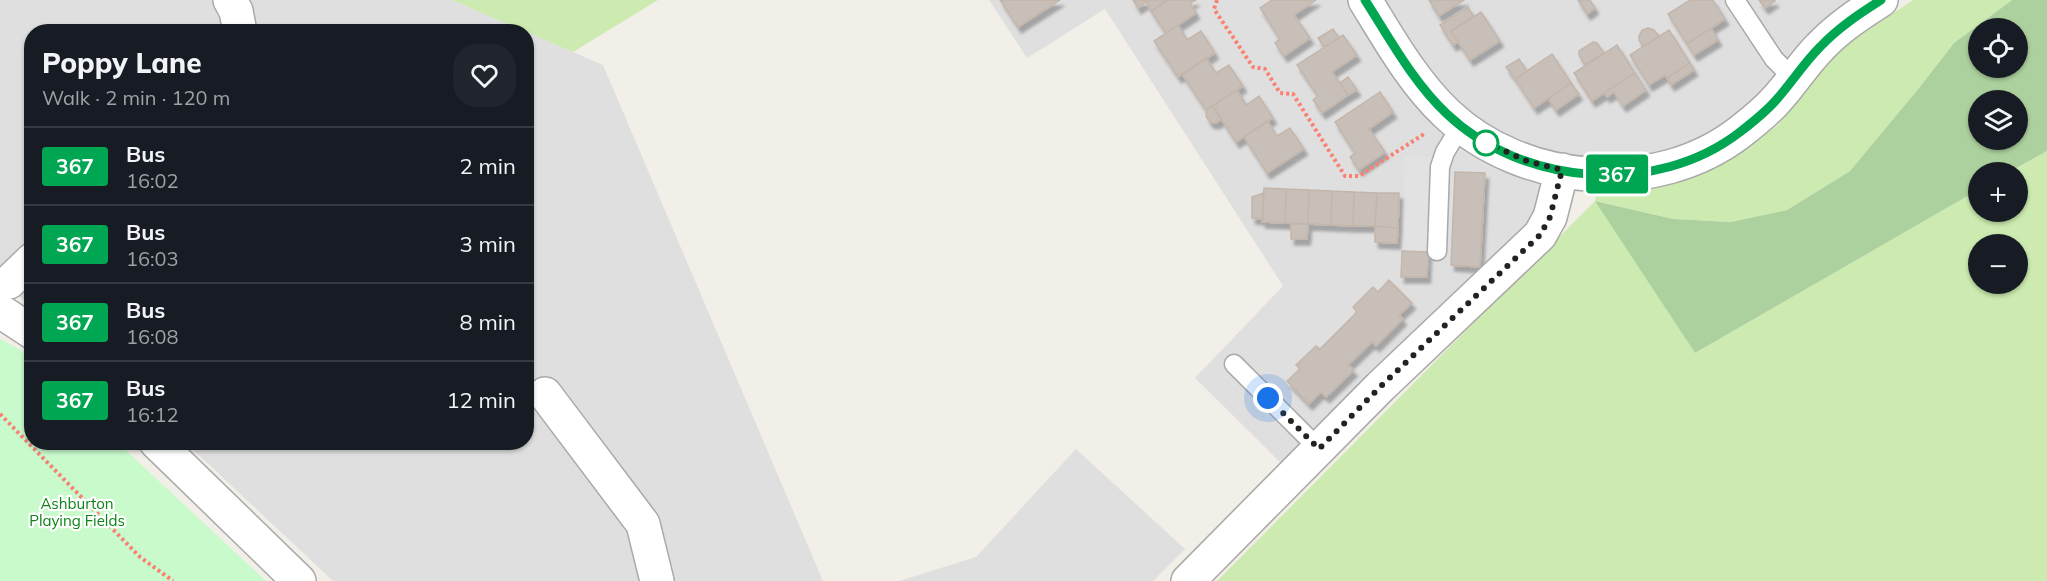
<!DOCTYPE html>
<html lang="en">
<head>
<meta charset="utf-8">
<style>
	body { margin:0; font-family:Mulish,sans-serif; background:#20242c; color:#f1f3f6; height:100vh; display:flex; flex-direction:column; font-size:22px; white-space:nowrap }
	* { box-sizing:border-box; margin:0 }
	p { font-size:20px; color:#9ea1a6 }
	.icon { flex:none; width:33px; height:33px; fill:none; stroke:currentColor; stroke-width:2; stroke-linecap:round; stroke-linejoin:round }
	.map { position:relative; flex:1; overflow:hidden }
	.sheet { position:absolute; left:24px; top:24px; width:510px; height:426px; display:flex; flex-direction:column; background:#171b24; border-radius:24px; box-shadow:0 2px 4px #0004 }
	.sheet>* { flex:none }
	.badge { padding:0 12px; border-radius:4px; font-size:21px; line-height:39px }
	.fabs { position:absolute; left:1968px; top:18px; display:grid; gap:12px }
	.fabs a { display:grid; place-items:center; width:60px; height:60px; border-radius:50%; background:#171b24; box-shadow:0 2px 4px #0004; font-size:30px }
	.you { position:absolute; width:30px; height:30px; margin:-15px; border:4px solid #fff; border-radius:50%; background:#1a73e8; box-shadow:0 0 0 9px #1a73e833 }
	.map>.badge { position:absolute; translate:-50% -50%; box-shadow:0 0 0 3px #fff }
	.round { display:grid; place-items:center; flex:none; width:63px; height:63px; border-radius:24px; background:#20242c }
	.head { display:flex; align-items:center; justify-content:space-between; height:102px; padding:0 18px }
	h1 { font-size:28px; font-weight:800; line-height:45px }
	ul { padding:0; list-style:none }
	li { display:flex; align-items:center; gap:18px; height:78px; padding:0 18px; border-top:2px solid #363941 }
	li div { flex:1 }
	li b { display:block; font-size:22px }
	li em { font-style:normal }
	li .badge { min-width:66px; font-weight:700; text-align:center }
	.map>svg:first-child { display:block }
	.residential { fill:#e0dfdf }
	.grass { fill:#cdebb0; fill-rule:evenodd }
	.forest { fill:#add19e; fill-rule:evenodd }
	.park { fill:#c8facc }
	.parking { fill:#e2e2e2 }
	.building { fill:#c7bfb8; stroke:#c4b6ab; stroke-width:1.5; filter:url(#shadow) }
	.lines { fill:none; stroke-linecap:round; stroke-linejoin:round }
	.lane-casing { stroke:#a9a9a9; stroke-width:21 }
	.street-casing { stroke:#a9a9a9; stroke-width:36 }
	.path { stroke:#fa8072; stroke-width:4; stroke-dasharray:3 3; stroke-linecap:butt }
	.lane { stroke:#fff; stroke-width:18 }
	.street { stroke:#fff; stroke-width:33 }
	.line-casing { stroke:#fff; stroke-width:14 }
	.line { stroke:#00a651; stroke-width:9 }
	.walk { stroke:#222; stroke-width:6; stroke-dasharray:0 10.8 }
	.stop-dot { fill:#fff; stroke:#00a651; stroke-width:3 }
	.labels { text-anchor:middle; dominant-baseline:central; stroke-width:4.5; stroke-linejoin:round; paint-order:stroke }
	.park-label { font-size:15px; fill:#0c8416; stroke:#fff }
</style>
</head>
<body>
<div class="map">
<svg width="2047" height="581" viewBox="0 0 2047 581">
	<defs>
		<filter id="shadow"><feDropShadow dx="3.5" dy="6" stdDeviation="1.5" flood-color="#0004"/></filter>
	</defs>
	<rect width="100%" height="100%" fill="#f2efe9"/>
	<path class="residential" d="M0,0h452l73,31 -493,1 -1,273 -31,-22z
		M989,0h863l-18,11 -19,18 -21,22 -23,31 -23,24 -31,26 -51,21 -51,7 -40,-2 -35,55 -258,251 -87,-86 88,-92 -178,-277 -78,49z
		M527,32l76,33 220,516h-490l-147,-138 340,-1z
		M1076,449l109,100 -32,32h-254l77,-24z"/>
	<path class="grass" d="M452,0h206l-85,52z
		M1913,0h99l-58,43 -35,45 -69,83 -63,39 -55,12 -59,-3 -77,-18 99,152 283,-163v22h40v-40h-9l38,-21v430h-830l378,-380 2,-10h18l62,-12 57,-23 44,-31 45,-58 21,-21zM1978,244h40v40h-40z"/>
	<path class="forest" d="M2012,0h35v151l-38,21h-31v18l-283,163 -100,-152 78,18 58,3 56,-12 63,-39 69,-83 35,-45zM1978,28h40v40h-40zM1978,100h40v40h-40z"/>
	<path class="park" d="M0,339l19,10 12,12 1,81 86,1 148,138h-266z"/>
	<path class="parking" d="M1405,156l26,1 -3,95 -26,-1z"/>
	<path class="building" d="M1000,0h60l-42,27z
		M1133,0h12l1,2 -8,6z
		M1145,0h23l-17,11z
		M1168,0h28l-6,3 6,10 -30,20 -15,-22z
		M1272,0h44l-22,15 16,23 -26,18 -9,-13 5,-4 -20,-31z
		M1429,0h35l-25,16z
		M1578,0h12l5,8 -8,6z
		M1690,0h23l12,19 -38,25 -19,-30z
		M1759,0h15l1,1 -10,7z
		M1468,7l6,10 -23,14 7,11 -5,3 -13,-20z
		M1481,12l19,29 -30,19 -19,-29z
		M1178,25l9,15 14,-9 14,22 -37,24 -24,-36z
		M1648,28l6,2 5,6 -16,11 -4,-7v-4l3,-6z
		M1711,28l7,12 -24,15 -7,-11z
		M1333,29l6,9 -15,9 -6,-9z
		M1669,30l21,33 -23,15 -2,-3 -16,10 -19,-30z
		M1343,35l14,20 -25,17 16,23 -26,18 -9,-13 5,-4 -21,-31z
		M1593,42l4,1 7,10 -19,12 -6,-10v-4z
		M1617,45l18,28 -43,28 -18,-28z
		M1552,54l19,29 -37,25 -19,-29z
		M1206,58l10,15 13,-8 14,21 -37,24 -24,-36z
		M1519,59l8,12 -12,8 -9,-12z
		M1690,63l4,7 -23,15 -4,-7z
		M1635,73l11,17 -23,16 -9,-14 -7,5 -3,-4z
		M1348,77l9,13 -9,5 -8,-12z
		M1571,83l8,11 -23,16 -8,-11z
		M1237,90l9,15 13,-9 14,22 -37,24 -23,-36z
		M1380,92l13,20 -24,17 16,23 -26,18 -9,-13 5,-4 -20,-31z
		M1213,106l8,13 -5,4 -6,-1 -4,-6 1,-7z
		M1267,121l10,15 13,-8 14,21 -37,24 -23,-36z
		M1455,172l30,1 -5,94 -29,-2z
		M1264,188l22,1 -1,34 -23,-1z
		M1286,189l23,1 -1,34 -23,-1z
		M1309,190l23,1 -1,34 -23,-1z
		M1332,191l22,1 -1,34 -22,-1z
		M1354,192l23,1 -2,33h-22z
		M1263,193v26l-11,-1v-21z
		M1377,193h22l-1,35 -23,-2z
		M1291,224h17l-1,15h-16z
		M1375,226l23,2 -1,15 -22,-1z
		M1402,251l26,1 -1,25h-26z
		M1389,280l23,23 -13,12 4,4 -27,27 -4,-4 -24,23 6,5 -28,27 -5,-5 -12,12 -22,-23 13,-12 -4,-4 20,-19 4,3 37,-37 -4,-5 20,-20 5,5z"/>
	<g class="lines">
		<g class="lane-casing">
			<path id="lane" d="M1735,0l39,59 19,19
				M1437,251l3,-84 5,-15 16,-26
				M1234,364l85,85"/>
		</g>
		<g class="street-casing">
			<path id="street" d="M230,0l6,11 4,21
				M1365,0c24,39 48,82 82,114 76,72 209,83 293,18 13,-10 26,-20 37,-33 15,-16 27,-36 43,-52 18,-19 39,-33 61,-47
				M9,282l23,-22
				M0,311l32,21
				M545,394l98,130 14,57
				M156,442l143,139
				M1188,581l192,-194 160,-152 10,-18 12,-47"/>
		</g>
		<path class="path" d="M1217,0l-3,9 39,58 12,2 15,24 13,1 52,82h14l65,-42
			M0,414l140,143 33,24"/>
		<use href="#lane" class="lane"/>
		<use href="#street" class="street"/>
	</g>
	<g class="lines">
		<g class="line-casing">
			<path id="line" d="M1365,0c25,39 48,82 82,114 76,72 209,83 293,18 13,-10 26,-20 37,-33 15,-17 27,-36 43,-52 18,-19 39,-33 61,-47"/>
		</g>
		<use href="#line" class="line"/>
		<path class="walk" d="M1268,398l51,51 61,-62 160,-152 10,-18 12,-47 -35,-9 -44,-20 3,2"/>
	</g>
	<circle class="stop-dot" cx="1486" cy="143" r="12"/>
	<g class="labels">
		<g class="park-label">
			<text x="77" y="503">Ashburton<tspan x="77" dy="17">Playing Fields</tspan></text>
		</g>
	</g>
</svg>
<div class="fabs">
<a><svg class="icon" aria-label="locate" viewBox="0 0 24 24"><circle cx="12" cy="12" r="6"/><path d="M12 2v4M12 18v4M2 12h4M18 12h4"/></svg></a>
<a><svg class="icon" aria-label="layers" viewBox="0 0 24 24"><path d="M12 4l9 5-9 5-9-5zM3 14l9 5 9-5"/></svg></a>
<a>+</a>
<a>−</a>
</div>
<div class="you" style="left:1268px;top:398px"></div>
<b class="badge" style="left:1617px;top:174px;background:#00a651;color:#fff">367</b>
<section class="sheet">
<div class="head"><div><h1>Poppy Lane</h1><p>Walk · 2 min · 120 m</p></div><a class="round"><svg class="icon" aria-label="heart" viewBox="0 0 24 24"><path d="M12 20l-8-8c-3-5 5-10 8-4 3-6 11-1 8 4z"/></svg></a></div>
<ul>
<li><span class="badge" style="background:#00a651;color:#fff">367</span><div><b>Bus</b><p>16:02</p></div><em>2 min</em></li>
<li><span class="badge" style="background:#00a651;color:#fff">367</span><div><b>Bus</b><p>16:03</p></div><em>3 min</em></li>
<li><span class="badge" style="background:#00a651;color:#fff">367</span><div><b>Bus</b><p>16:08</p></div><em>8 min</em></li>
<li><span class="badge" style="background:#00a651;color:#fff">367</span><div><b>Bus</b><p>16:12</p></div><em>12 min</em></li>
</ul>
</section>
</div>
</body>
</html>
